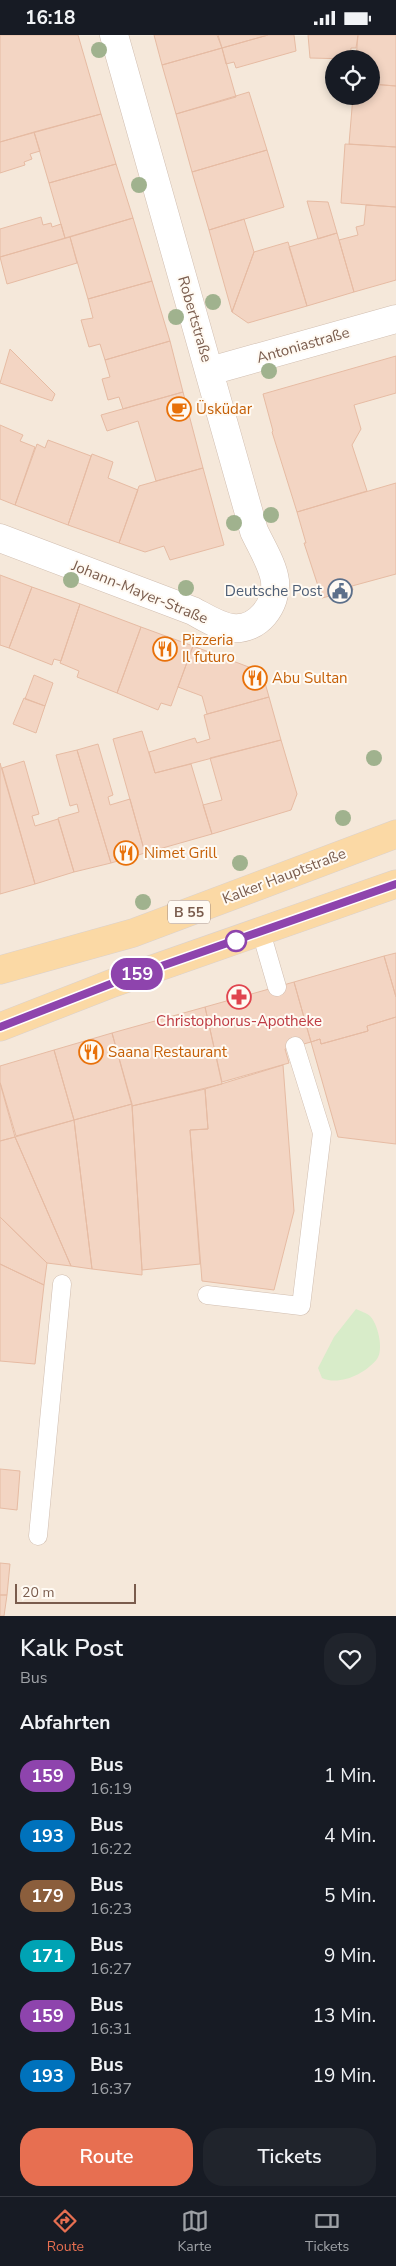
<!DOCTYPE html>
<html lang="de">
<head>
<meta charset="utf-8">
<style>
	body { margin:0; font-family:"Nunito Sans",sans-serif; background:#20242c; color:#f1f3f6; height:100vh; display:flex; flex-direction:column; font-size:19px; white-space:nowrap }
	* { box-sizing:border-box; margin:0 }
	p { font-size:16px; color:#9ea1a6 }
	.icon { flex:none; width:28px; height:28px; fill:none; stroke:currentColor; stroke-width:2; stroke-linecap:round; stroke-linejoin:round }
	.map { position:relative; height:1581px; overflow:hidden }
	.side { display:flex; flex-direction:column; background:#171b24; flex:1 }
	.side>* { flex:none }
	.badge { padding:0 10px; border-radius:16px; font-size:18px; line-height:32px }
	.tools { position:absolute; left:325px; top:15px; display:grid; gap:10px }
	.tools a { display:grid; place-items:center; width:55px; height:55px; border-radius:50%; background:#171b24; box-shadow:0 2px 8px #0003; font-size:25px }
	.scale { position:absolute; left:15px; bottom:12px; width:121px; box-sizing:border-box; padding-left:5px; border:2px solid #7a5c4d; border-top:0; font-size:14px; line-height:18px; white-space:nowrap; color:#7a5c4d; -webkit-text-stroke:4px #fffaf3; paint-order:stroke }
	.map>.badge { position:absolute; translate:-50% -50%; box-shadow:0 0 0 2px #fff }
	h2 { padding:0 20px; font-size:19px; line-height:45px }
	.round { display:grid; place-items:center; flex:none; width:52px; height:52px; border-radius:20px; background:#20242c }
	.headline { display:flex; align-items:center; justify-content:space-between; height:85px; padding:0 20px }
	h1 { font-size:24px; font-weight:600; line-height:38px }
	.primary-button { display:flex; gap:10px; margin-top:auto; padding:10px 20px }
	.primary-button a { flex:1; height:58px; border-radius:20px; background:#e76f51; color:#fff; font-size:20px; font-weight:600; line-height:58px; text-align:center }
	.primary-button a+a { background:#20242c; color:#f1f3f6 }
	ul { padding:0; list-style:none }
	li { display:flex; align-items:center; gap:15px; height:60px; padding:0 20px }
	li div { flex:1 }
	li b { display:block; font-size:19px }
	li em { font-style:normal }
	li .badge { min-width:55px; font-weight:700; text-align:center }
	.status { display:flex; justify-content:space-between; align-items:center; height:35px; padding:0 25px; background:#171b24; direction:ltr }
	.status svg { height:14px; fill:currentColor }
	.tabs { display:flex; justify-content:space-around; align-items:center; height:70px; border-top:1px solid #363941; background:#171b24; font-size:14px; color:#9ea1a6 }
	.tabs a { display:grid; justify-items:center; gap:2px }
	.tabs .selected { color:#e76f51 }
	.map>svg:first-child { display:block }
	.residential { fill:#f5e8da; fill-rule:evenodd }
	.green { fill:#d8ecc9 }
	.building { fill:#f3d5c3; stroke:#e6bba3 }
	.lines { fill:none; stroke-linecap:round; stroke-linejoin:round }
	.lane-casing { stroke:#d1beb0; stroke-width:19 }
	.street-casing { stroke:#d1beb0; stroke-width:29 }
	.primary-casing { stroke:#dad1cd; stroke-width:29 }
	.lane { stroke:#fff; stroke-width:18 }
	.street { stroke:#fff; stroke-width:28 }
	.primary { stroke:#fbd9a5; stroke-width:28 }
	.tree { fill:#a0b28e }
	.line-casing { stroke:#fff; stroke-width:11 }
	.line { stroke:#8e44ad; stroke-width:8 }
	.stop-dot { fill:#fff; stroke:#8e44ad; stroke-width:2.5 }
	.labels { text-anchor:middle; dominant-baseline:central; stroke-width:4; stroke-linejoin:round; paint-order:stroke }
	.shield { fill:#fffaf3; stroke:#a28b7f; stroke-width:1 }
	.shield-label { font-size:14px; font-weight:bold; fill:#7a5c4d }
	.street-label { font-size:15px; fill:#7a5c4d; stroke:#fffaf3 }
	.food-label { font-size:15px; fill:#c56008; stroke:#fffaf3; text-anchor:start }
	.service-label { font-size:15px; fill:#4e5e75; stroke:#fffaf3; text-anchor:end }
	.health-label { font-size:15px; fill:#be3a42; stroke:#fffaf3 }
</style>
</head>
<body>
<div class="status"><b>16:18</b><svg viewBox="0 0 49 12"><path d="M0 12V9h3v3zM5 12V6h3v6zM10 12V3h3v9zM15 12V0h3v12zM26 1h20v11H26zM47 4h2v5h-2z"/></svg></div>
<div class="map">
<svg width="396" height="1581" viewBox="0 0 396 1581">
	<rect width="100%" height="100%" fill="#fdf6ec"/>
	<path class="residential" d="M0,0h396v1581h-396zM334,24h37v37h-37z"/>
	<path class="green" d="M356,1274c4,2 11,4 14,7 8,8 14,34 7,43 -12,15 -37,27 -55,19l-4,-10 16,-31z"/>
	<path class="building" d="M0,0h78l23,79 -101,28z
		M154,0h63l5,13 -60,17z
		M218,0h50l-46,13z
		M268,0h26l2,16 -60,17 -2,-6 -8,2 -4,-16z
		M308,0h50l-2,13h-5l-1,11 -40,-1z
		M358,0h38v51l-25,-2v-25h-15z
		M222,13l14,49 -60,17 -14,-49z
		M371,49l25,2v61l-47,-3 4,-48h18z
		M249,57l18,58 -75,22 -16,-58z
		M101,79l15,50 -67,19 -15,-51z
		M34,97l6,19 -10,3 2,5 -8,3 1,3 -25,8v-31z
		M345,109l51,3v60l-55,-4z
		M267,115l17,57 -75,23 -17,-58z
		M116,129l17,54 -68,20 -16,-55z
		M307,166l21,1 9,31 -19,6z
		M366,170l30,2v73l-42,12 -15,-52 19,-5 -2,-8 8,-2z
		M41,182l2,8 8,-2 1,4 9,-3 4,14 -65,19v-28z
		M133,183l19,63 -64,18 -18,-62z
		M244,184l10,33 -22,60 -23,-82z
		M337,198l17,59 -47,14 -18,-59z
		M70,202l7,26 -70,21 -7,-27z
		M288,207l19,64 -59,17 -16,-11 22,-60z
		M152,246l18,60 -65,19 -5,-16 -11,3 -8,-27 12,-2 -5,-19z
		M170,306l13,51 -60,17 -4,-12 -11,3 -6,-21 8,-2 -5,-17z
		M10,314l45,45 -3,7 -52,-18z
		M396,321v37l-42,12 7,24 -9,16 15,46 -70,21 -25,-80 1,-1 -10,-37z
		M183,357l20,76 -47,13 -18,-60 -31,10 -6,-16z
		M0,390l23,10 -3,6 15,6 -20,58 -15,-6z
		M48,405l43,16 -23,69 -53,-20 22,-61 8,4z
		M92,419l21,8 -5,16 30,12 -19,53 -51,-18z
		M203,433l21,77 -54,15 -6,-14 -19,6 -26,-9 20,-57z
		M396,448v91l-44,12 1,4 -31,8 -18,-55h2l-9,-31z
		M0,540l32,12 -23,61 -9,-3z
		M32,552l48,17 -19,57 -7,-2 -2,6 -43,-17z
		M80,569l61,23 -24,66 -40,-16 2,-6 -19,-8z
		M141,592l52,19 -22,60 -10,-3 -3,7 -41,-17z
		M193,611l69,26 7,25 -62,17 -5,-18 -24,-9z
		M34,640l19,8 -8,23 -20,-7z
		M269,662l12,43 -126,33 -6,-21 46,-14 2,5 13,-4 -6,-24z
		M24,663l21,8 -9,27 -23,-9z
		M142,696l13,42 36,-9 21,70 -67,19 -32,-114z
		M281,705l16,54 -6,16 -79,24 -9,-29 19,-5 -12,-42z
		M98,709l15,51 -5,2 2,8 20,-6 15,54 -34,10 -34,-113z
		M77,715l34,113 -37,9 -16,-54 21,-6 -2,-8 -7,2 -14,-51z
		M24,726l15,53 -7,2 3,10 23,-7 16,53 -39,12 -33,-116z
		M0,728l35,121 -35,10z
		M396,918v44l-12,-41z
		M384,921l12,41v20l-29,9 1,5 -47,13 -1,-5 -9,3 -17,-60z
		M294,947l17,60 -26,7 4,14 -67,19 -17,-75z
		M205,972l17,77 -90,22 -20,-73z
		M396,982v127l-58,-7 -27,-95 9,-3 1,5 47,-13 -1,-5z
		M112,998l20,71 -58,16 -20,-70z
		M54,1015l20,70 -58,16 -16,-54v-16z
		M283,1030l11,146 -20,79 -72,-9 -12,-151 18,-1 -3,-40z
		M0,1048l15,54 -15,4z
		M205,1054l3,40 -18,1 10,134 -58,6 -10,-164z
		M132,1069l10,166v5l-50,-6 -18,-149z
		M74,1085l18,149 -21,-3 -56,-129z
		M15,1102l56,129 -24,-3 -47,-46v-76z
		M0,1182l47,46 -3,22 -44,-21z
		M0,1229l44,21 -9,79 -35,-3z
		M0,1434l20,2 -3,39 -17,-2z
		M0,1528l10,1 -3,31h-7z
		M0,1560h7l-3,21h-4z"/>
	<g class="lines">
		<g class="lane-casing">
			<path id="lane" d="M261,897l16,55
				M207,1260l94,11 21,-173 -27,-87
				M38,1501l24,-252"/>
		</g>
		<g class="street-casing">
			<path id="street" d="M210,336l186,-52
				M0,503l193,73c13,7 25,15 39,17 26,3 45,-23 43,-47 -2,-16 -14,-35 -21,-50l-140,-496"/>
		</g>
		<g class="primary-casing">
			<path id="primary" d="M0,935l133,-37 263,-99
				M0,992l113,-44 283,-99"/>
		</g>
		<use href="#lane" class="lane"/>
		<use href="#street" class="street"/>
		<use href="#primary" class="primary"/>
	</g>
	<g class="tree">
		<circle cx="99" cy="15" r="8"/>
		<circle cx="139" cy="150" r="8"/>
		<circle cx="213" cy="267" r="8"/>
		<circle cx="176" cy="282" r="8"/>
		<circle cx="269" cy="336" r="8"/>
		<circle cx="271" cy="480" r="8"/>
		<circle cx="234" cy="488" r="8"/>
		<circle cx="71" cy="545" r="8"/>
		<circle cx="186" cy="553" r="8"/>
		<circle cx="374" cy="723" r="8"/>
		<circle cx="343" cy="783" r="8"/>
		<circle cx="240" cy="828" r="8"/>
		<circle cx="143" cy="867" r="8"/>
	</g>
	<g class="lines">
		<g class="line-casing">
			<path id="line" d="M0,992l113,-44 283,-99"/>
		</g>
		<use href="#line" class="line"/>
	</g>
	<defs>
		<g id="cafe-ring" transform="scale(1.25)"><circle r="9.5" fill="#fffaf3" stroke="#e8710a" stroke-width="1.5"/><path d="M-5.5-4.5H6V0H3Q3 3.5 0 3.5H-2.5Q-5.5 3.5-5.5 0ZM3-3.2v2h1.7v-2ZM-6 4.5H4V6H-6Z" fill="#e8710a"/></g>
		<g id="civic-ring" transform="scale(1.25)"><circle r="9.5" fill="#fffaf3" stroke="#5c6f8a" stroke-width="1.5"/><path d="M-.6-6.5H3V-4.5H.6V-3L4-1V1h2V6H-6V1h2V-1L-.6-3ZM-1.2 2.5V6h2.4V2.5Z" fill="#5c6f8a"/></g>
		<g id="restaurant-ring" transform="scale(1.25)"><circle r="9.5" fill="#fffaf3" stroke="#e8710a" stroke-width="1.5"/><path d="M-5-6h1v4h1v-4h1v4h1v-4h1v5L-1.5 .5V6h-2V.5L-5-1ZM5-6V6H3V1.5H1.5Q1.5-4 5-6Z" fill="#e8710a"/></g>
		<g id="pharmacy-ring" transform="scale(1.25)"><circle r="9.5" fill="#fffaf3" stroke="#e0444e" stroke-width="1.5"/><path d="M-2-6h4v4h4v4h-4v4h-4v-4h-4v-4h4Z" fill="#e0444e"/></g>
	</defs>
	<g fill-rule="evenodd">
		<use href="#cafe-ring" x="179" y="374"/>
		<use href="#civic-ring" x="340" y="556"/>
		<use href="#restaurant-ring" x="165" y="614"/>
		<use href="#restaurant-ring" x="255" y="643"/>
		<use href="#restaurant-ring" x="126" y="818"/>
		<use href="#pharmacy-ring" x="239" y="962"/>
		<use href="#restaurant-ring" x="91" y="1017"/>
	</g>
	<circle class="stop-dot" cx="236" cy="906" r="10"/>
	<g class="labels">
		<rect class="shield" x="168" y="865.5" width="42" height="23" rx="4"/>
		<g class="shield-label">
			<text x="189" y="877">B 55</text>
		</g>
		<g class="street-label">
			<text transform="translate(195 284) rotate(74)">Robertstraße</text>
			<text transform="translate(303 310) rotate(-16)">Antoniastraße</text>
			<text transform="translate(140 557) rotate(22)">Johann-Mayer-Straße</text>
			<text transform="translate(284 841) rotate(-21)">Kalker Hauptstraße</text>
		</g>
		<g class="food-label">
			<text x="196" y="374">Üsküdar</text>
			<text x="182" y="605">Pizzeria<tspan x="182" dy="17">Il futuro</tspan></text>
			<text x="272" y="643">Abu Sultan</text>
			<text x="144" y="818">Nimet Grill</text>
			<text x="108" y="1017">Saana Restaurant</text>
		</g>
		<g class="service-label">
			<text x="322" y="556">Deutsche Post</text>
		</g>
		<g class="health-label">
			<text x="239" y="986">Christophorus-Apotheke</text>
		</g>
	</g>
</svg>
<div class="tools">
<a><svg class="icon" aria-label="locate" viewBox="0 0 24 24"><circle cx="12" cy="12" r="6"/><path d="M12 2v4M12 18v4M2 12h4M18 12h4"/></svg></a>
</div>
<div class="scale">20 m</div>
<b class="badge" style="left:137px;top:939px;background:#8e44ad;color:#fff">159</b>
</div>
<section class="side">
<div class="headline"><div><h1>Kalk Post</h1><p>Bus</p></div><a class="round"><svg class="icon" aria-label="heart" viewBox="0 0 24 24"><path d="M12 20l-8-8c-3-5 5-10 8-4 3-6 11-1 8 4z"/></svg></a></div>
<h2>Abfahrten</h2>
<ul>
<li><span class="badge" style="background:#8e44ad;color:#fff">159</span><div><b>Bus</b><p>16:19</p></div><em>1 Min.</em></li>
<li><span class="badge" style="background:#0072bc;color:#fff">193</span><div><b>Bus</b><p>16:22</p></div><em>4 Min.</em></li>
<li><span class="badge" style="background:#8b5e3c;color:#fff">179</span><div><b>Bus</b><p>16:23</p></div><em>5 Min.</em></li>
<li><span class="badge" style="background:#00a3b4;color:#fff">171</span><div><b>Bus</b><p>16:27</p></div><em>9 Min.</em></li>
<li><span class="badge" style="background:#8e44ad;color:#fff">159</span><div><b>Bus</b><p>16:31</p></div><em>13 Min.</em></li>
<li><span class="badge" style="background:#0072bc;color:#fff">193</span><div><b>Bus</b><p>16:37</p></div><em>19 Min.</em></li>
</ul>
<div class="primary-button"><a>Route</a><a>Tickets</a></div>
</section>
<nav class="tabs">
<a class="selected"><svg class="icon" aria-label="directions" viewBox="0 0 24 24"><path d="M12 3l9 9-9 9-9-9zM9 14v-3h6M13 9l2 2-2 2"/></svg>Route</a>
<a><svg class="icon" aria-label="map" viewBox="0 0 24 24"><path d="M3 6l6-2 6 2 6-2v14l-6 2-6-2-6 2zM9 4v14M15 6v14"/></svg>Karte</a>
<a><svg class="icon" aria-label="tickets" viewBox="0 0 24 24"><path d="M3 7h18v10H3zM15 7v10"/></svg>Tickets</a>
</nav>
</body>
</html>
